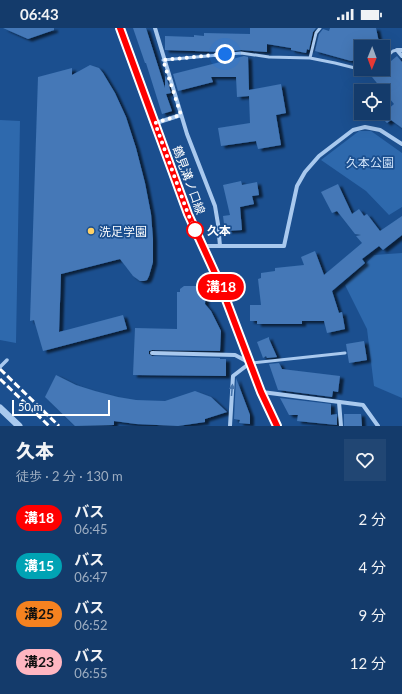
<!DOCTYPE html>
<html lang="ja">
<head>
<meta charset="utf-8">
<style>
	body { margin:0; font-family:Lato,"Noto Sans JP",sans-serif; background:#214673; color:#f1f3f6; height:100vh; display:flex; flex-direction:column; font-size:15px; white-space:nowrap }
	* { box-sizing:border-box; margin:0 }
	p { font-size:13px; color:#9dadc1 }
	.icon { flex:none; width:22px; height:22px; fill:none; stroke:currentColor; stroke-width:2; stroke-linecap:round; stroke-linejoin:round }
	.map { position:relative; height:398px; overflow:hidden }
	.drawer { display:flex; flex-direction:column; background:#143b6b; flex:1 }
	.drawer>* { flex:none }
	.badge { padding:0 8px; border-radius:13px; font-size:14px; line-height:26px }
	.needle { width:26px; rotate:181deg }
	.buttons { position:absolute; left:354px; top:12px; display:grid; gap:8px }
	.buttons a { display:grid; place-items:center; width:36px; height:36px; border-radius:0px; background:#143b6b; box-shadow:0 4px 16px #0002,0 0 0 1px #33557e; font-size:20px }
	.scale { position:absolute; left:12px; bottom:10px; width:98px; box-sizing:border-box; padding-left:4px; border:2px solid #fff; border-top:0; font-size:11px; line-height:14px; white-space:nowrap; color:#fff; -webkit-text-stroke:3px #1b4f8f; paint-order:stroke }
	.you { position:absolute; width:20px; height:20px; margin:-10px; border:3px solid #fff; border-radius:50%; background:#1a73e8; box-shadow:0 0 0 6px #1a73e833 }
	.map>.badge { position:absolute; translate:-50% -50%; box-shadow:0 0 0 2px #fff }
	.round { display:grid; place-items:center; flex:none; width:42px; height:42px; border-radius:0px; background:#214673 }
	.overview { display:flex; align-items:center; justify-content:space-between; height:68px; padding:0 16px }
	h1 { font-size:19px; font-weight:800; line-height:30px }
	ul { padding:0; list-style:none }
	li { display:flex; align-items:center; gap:12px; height:48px; padding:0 16px }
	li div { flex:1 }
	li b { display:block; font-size:15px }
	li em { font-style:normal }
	li .badge { min-width:44px; font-weight:700; text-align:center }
	.status { display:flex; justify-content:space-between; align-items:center; height:28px; padding:0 20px; background:#143b6b; direction:ltr }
	.status svg { height:11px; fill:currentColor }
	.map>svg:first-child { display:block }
	.green { fill:#2e69ad }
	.building { fill:#4478b7; filter:url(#shadow) }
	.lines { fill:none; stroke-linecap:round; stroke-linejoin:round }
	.service { stroke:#a9c9ee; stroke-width:3 }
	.pedestrian { stroke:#a9c9ee; stroke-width:3.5 }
	.minor { stroke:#a9c9ee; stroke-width:4 }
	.tertiary { stroke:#a9c9ee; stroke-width:7 }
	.primary { stroke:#f0f6ff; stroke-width:10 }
	.rail { stroke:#fff; stroke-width:3; stroke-dasharray:7 3; stroke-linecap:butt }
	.oneway { fill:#4674ac }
	.line-casing { stroke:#fff; stroke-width:9 }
	.line { stroke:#f00; stroke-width:6 }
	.walk { stroke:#fff; stroke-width:4; stroke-dasharray:0 7.2 }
	.stop-dot { fill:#fff; stroke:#f00; stroke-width:2 }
	.poi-dot { fill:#ffd166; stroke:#1b4f8f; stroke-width:1.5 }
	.labels { text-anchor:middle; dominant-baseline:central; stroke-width:3.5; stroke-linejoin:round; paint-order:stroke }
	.park-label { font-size:12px; fill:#cfe3fa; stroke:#1b4f8f }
	.street-label { font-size:12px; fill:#fff; stroke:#1b4f8f }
	.stop-label { font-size:12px; font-weight:bold; fill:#fff; stroke:#1b4f8f; text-anchor:start }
	.poi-label { font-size:12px; fill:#fff; stroke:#1b4f8f; text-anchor:start }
</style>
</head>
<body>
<div class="status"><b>06:43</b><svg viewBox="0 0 49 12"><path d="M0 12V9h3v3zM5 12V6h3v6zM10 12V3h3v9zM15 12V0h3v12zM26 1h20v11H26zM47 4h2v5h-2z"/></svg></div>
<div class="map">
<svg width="402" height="398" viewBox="0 0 402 398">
	<defs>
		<filter id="shadow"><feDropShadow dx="4" dy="2.5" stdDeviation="1" flood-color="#0009"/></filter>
	</defs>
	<rect width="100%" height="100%" fill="#1b4f8f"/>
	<path class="green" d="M0,92l20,1 -4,222 -16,-3z
		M359,103h12l31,22v54l-13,8 -23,-24 -45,-31z
		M402,225v145l-28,-12 -7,-57 -22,-44 29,-30z"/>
	<path class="building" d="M3,0h51v2l-26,9z
		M133,0h13l19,60v-11l1,-1 5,17 -5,1 6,17 -10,3 -16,-51h-1z
		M250,0h66l-3,4 -4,18 -2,-1 -1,4 -15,-3v-2l-24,-4v8l-26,-2 -18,2 -58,-2v-14l29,1v-2l10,1v-3l46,1z
		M330,0h46l4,19h-19v12l-10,2 -36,-10 4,-17 4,-5 6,2z
		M244,28l4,1 1,33 32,-6 5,29 -10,2 5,30 -23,4 -2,-8 -35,5 -3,-18 32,-5 -1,-27 -12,1 -1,-20h-25l2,5 -35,9 -5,-17z
		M397,28l5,6v66l-11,-8 -4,3 -7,-7 14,-12 -22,-27z
		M90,37l9,3 4,5 12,20 11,24 10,31 9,35 6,31 2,25v23l-4,14 -2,4 -3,1h-4l-7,-5 -13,-17 -59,15 -2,58 64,-17 4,14 -84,22 -9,-31 -4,1 8,-244 34,-9v7z
		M241,153l1,4 15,-3 2,13 -7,1 2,8 -14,3 2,23 -17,1 -2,-15 7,-1 -7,-30z
		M338,156l14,30 7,-5 5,7 3,-2 13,17 22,-15v19l-19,15 -4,-4 -17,13 3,4 -33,28 7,22 3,-1 3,17 -18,4 -3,-12h-22v3h-45v-3h-7v-16h11l-3,-26 3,-1v-5l14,-2v-3l29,-3 -3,-8 14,-6 9,24 38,-32 -6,-7 5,-1 -6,-1 -18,-23 -5,2 -11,-21z
		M184,258h18l4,3 -1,15 6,7 10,20 -1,20 -68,-1 -3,1v3l3,2 68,2v1h6v17l-93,-1 2,-47 42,1v-37h3v-3z
		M269,309v2l8,18 -10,1 -1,-2 -3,2 -6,-16z
		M364,313l3,19 -18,3 -3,-19z
		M279,335l3,6 58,7 -2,16 -5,-1 -1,6 -54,-7 -9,-26z
		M56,347l20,10 19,6 23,6 18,3 29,1 30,-10 16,6 16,15 -22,7v3l-27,4 -42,-2 -22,-3v4l-39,1 -30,-29z
		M236,350l14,37v9l-11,-1 1,-3 -6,-1z
		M280,370l51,6v11l6,-1v11l-40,-4 1,-6h-9z
		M344,386h17l1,12h-18z"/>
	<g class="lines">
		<path class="service" d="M310,30l6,-25 4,-5
			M163,32l78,-7 28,4 41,1 25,5 24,6h8
			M383,32l10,-9 4,-1
			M252,335l93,-10"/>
		<path class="pedestrian" d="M0,339l7,-7"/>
		<path class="minor" d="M155,0l32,106 28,72 3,18 2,22
			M402,22h-5l5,6
			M156,95l25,-8
			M205,218h79l13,-60 8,-14 14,-16 34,-26 12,-3 15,3 22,14
			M152,325l83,2 15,8 -17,13 -3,50
			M262,364l101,13 15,21
			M339,374l2,24"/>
		<path class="tertiary" d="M0,380l19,18"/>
		<path class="primary" d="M120,0l68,186 32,70 41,108 16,34"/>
		<path class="rail" d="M0,341l59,57
			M0,351l49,47"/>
	</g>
	<defs><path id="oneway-solid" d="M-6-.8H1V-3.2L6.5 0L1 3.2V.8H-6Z"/></defs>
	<use class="oneway" href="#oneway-solid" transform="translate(232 362) rotate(-85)"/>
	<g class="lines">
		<g class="line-casing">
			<path id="line" d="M120,0l68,186 32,70 41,108 16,34"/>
		</g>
		<use href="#line" class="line"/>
		<path class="walk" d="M195,202l-7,-16 -33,-91 26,-8 -18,-55 62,-6"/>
	</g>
	<circle class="stop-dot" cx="195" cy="202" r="8"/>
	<circle class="poi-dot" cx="91" cy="203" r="4"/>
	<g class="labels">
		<g class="park-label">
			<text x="370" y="134">久本公園</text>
		</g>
		<g class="street-label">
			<text transform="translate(189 152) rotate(70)">鶴見溝ノ口線</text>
		</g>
		<g class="stop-label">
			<text x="207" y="202">久本</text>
		</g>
		<g class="poi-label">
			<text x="99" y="203">洗足学園</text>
		</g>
	</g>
</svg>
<div class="buttons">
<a><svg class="needle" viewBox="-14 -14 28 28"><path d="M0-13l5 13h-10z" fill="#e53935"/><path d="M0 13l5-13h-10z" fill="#9dadc1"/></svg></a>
<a><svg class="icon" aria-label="locate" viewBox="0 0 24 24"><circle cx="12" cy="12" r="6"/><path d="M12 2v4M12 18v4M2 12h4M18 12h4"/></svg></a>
</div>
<div class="scale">50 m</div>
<div class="you" style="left:225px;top:26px"></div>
<b class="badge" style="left:221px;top:259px;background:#f00;color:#fff">溝18</b>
</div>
<section class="drawer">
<div class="overview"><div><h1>久本</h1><p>徒歩 · 2 分 · 130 m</p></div><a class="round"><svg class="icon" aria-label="heart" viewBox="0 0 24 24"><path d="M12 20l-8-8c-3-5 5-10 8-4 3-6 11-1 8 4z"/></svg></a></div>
<ul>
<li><span class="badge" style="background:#f00;color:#fff">溝18</span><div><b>バス</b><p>06:45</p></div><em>2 分</em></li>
<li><span class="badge" style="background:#00a3b4;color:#fff">溝15</span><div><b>バス</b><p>06:47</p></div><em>4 分</em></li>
<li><span class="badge" style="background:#f58220;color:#111">溝25</span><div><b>バス</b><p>06:52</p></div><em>9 分</em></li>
<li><span class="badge" style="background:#ffb6c1;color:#111">溝23</span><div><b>バス</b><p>06:55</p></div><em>12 分</em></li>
</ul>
</section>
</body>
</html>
